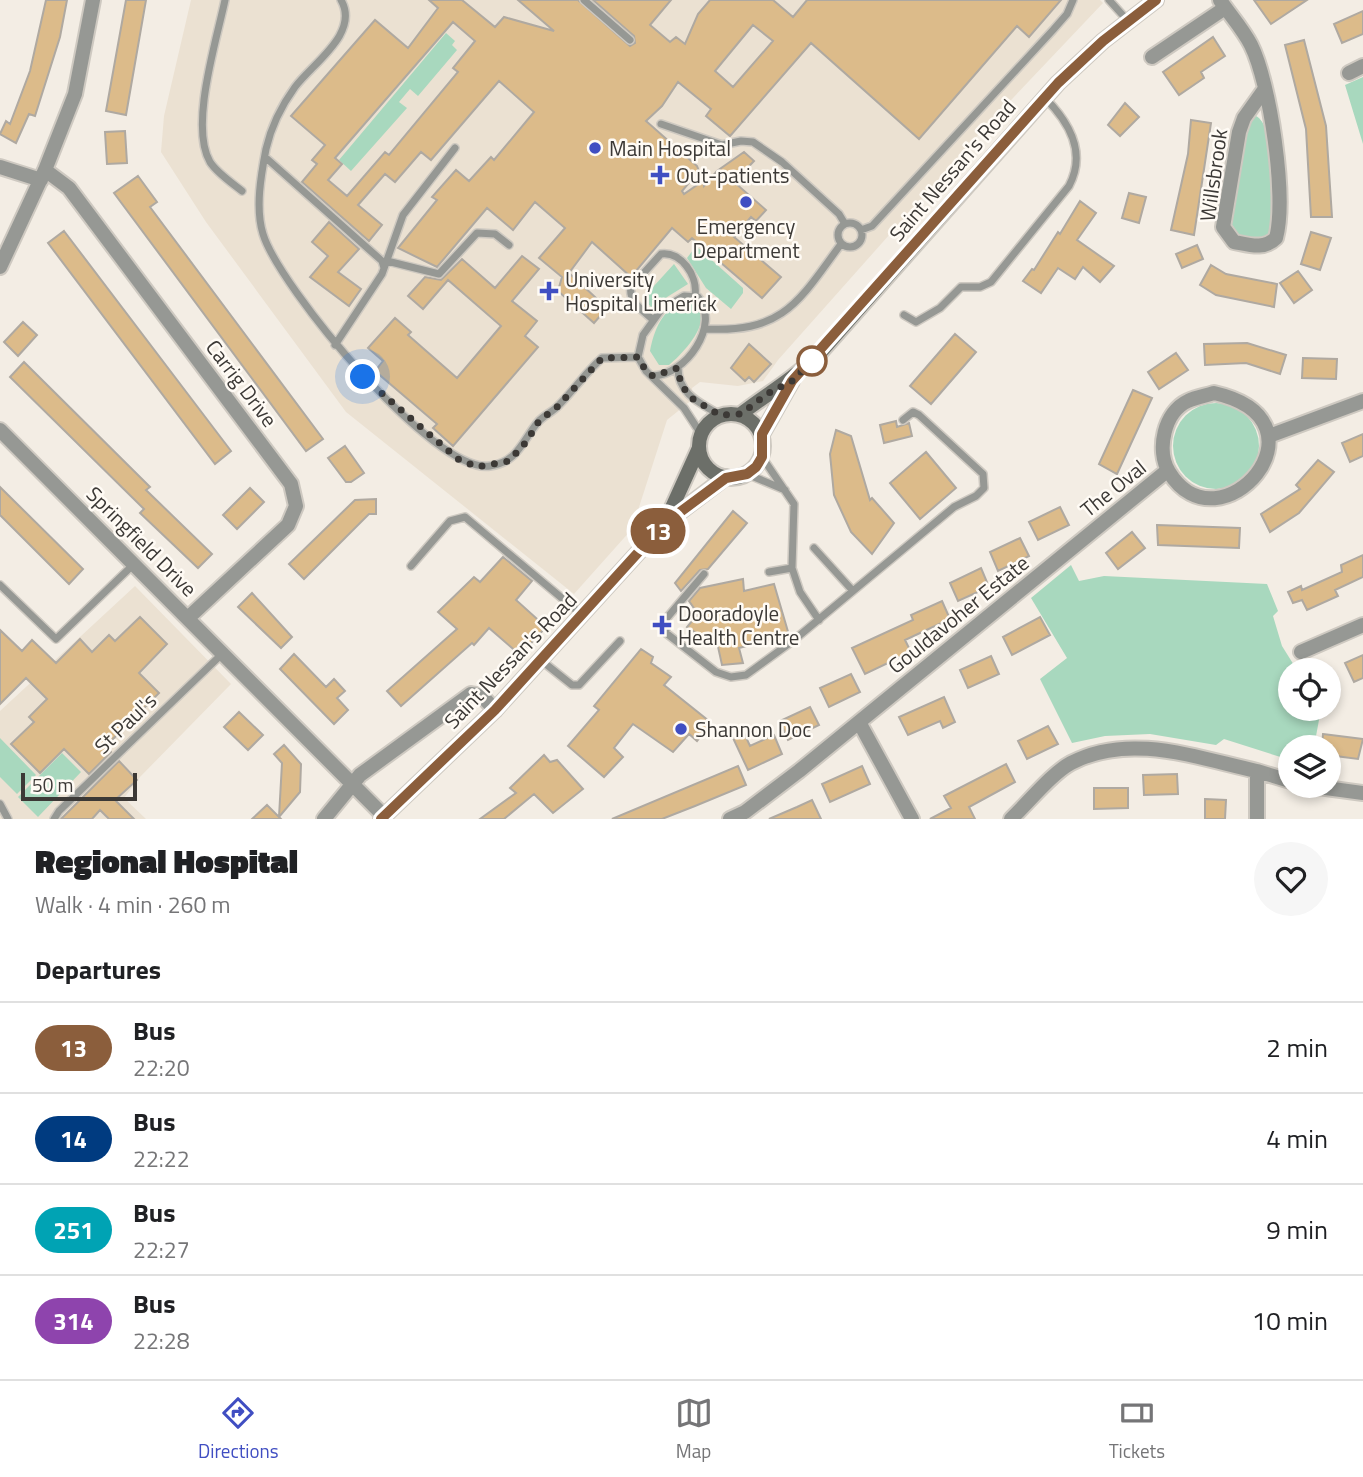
<!DOCTYPE html>
<html lang="en">
<head>
<meta charset="utf-8">
<style>
	body { margin:0; font-family:"Titillium Web",sans-serif; background:#f6f6f6; color:#202124; height:100vh; display:flex; flex-direction:column; font-size:26px; white-space:nowrap }
	* { box-sizing:border-box; margin:0 }
	p { font-size:23px; color:#757577 }
	.icon { flex:none; width:38px; height:38px; fill:none; stroke:currentColor; stroke-width:2; stroke-linecap:round; stroke-linejoin:round }
	.map { position:relative; height:819px; overflow:hidden }
	.drawer { display:flex; flex-direction:column; background:#fff; flex:1 }
	.drawer>* { flex:none }
	.badge { padding:0 14px; border-radius:23px; font-size:24px; line-height:46px }
	.tools { position:absolute; left:1278px; top:658px; display:grid; gap:14px }
	.tools a { display:grid; place-items:center; width:63px; height:63px; border-radius:50%; background:#fff; box-shadow:0 4px 10px #0003; font-size:35px }
	.scale { position:absolute; left:21px; bottom:18px; width:116px; box-sizing:border-box; padding-left:7px; border:4px solid #3c3936; border-top:0; font-size:19px; line-height:24px; white-space:nowrap; color:#3c3936; -webkit-text-stroke:5px #fffbf5; paint-order:stroke }
	.you { position:absolute; width:35px; height:35px; margin:-18px; border:5px solid #fff; border-radius:50%; background:#1a73e8; box-shadow:0 0 0 10px #1a73e833 }
	.map>.badge { position:absolute; translate:-50% -50%; box-shadow:0 0 0 4px #fff }
	h2 { padding:0 35px; font-size:26px; line-height:63px }
	.round { display:grid; place-items:center; flex:none; width:74px; height:74px; border-radius:37px; background:#f6f6f6 }
	.head { display:flex; align-items:center; justify-content:space-between; height:119px; padding:0 35px }
	h1 { font-size:33px; font-weight:800; line-height:52px }
	ul { padding:0; list-style:none }
	li { display:flex; align-items:center; gap:21px; height:91px; padding:0 35px; border-top:2px solid #e0e0e0 }
	li div { flex:1 }
	li b { display:block; font-size:26px }
	li em { font-style:normal }
	li .badge { min-width:77px; font-weight:700; text-align:center }
	.dock { display:flex; justify-content:space-around; align-items:center; height:98px; border-top:2px solid #e0e0e0; background:#fff; font-size:19px; color:#757577 }
	.dock a { display:grid; justify-items:center; gap:4px }
	.dock .current { color:#404ec2 }
	.map>svg:first-child { display:block }
	.built { fill:#ebe1d2 }
	.green { fill:#a8d8be }
	.building { fill:#dcbb8a; stroke:#afa9a1; stroke-width:2; fill-rule:evenodd }
	.lines { fill:none; stroke-linecap:round; stroke-linejoin:round }
	.lane-casing { stroke:#cec9c1; stroke-width:10 }
	.street-casing { stroke:#cec9c1; stroke-width:18 }
	.secondary-casing { stroke:#cec9c1; stroke-width:18 }
	.lane { stroke:#969894; stroke-width:7 }
	.street { stroke:#969894; stroke-width:14 }
	.secondary { stroke:#6c6f69; stroke-width:14 }
	.line-casing { stroke:#fff; stroke-width:16 }
	.line { stroke:#8b5e3c; stroke-width:10 }
	.walk { stroke:#3c3936; stroke-width:7; stroke-dasharray:0 12.6 }
	.poi-dot { fill:#404ec2; stroke:#fffbf5; stroke-width:2.5 }
	.stop-dot { fill:#fff; stroke:#8b5e3c; stroke-width:3.5 }
	.labels { text-anchor:middle; dominant-baseline:central; stroke-width:5; stroke-linejoin:round; paint-order:stroke }
	.poi-label { font-size:21px; fill:#3c3936; stroke:#fffbf5; text-anchor:start }
	.street-label { font-size:21px; fill:#3c3936; stroke:#fffbf5 }
</style>
</head>
<body>
<div class="map">
<svg width="1363" height="819" viewBox="0 0 1363 819">
	<rect width="100%" height="100%" fill="#f3ede4"/>
	<path class="built" d="M191,0h909l3,3 -125,132 -200,225 -15,21 -25,5 -38,-4 -8,6 1,11 -26,21 -35,109 -58,65 -228,-182 -140,-190 -45,-70 3,-36z
		M135,586l96,98 -91,93 -16,21 22,21h-146v-108z"/>
	<path class="green" d="M446,33l9,8 -3,4 5,5 -39,46 -8,-7 -11,13 8,6 -56,63 -12,-11z
		M1363,77v67l-18,-59z
		M1256,116c21,10 19,97 14,118l-8,5 -21,-1 -11,-16 15,-92z
		M696,246l47,42v5l-12,16 -25,-21 -19,-30z
		M674,264l14,20 -37,23 -8,-9z
		M683,301l8,1 10,9c5,18 -19,43 -32,54h-10l-9,-14c4,-21 12,-41 33,-50z
		M1173 446a43 43 0 1 1 86 0a43 43 0 1 1-86 0Z
		M1071,565l8,16 25,-5 163,8 11,27 -5,5 9,30 15,24h-7v39h31l-7,38h-24v13l-66,-21 -8,6 -66,-11 -45,2 -33,7 -32,-64 27,-21 -36,-60z
		M0,738l36,37 -19,19 -17,-17z
		M62,753l19,19 -43,45 -20,-20z"/>
	<path class="building" d="M46,0h21l-7,37 -25,79 -6,-2 -13,29 -16,-9 6,-13 4,3 20,-53z
		M126,0h20l-20,115 -20,-4z
		M429,0h33l33,27 9,-10 50,14 -36,-31h60l52,46 5,-3 -1,-7 -41,-36h78l-21,25 20,17 6,-5 9,7 13,-30 12,-14h63l20,17 14,-17h254l-32,37 -12,-11 -98,113 -108,-96 -81,93 -24,-20 5,-7 -33,-27 -16,24 -16,15 51,45 2,5 -17,20 2,3 19,-13 1,5 13,-15 27,-19 10,9 -20,21 32,28 -10,11 -5,-4 -17,20 47,40 -19,21 -70,-60 -4,4 -16,-14 -41,49 -39,-35 -23,31 38,35 -13,15 -36,-32 4,-14 -23,-19 26,-30 -30,-26 -22,28 -26,-22 -50,59 -39,-19 39,-48 -5,-3 24,-27 13,11 22,-24 3,3 40,-48 -35,-31 -68,79 -10,-8 -26,30 -10,-8 -27,31 24,20 -13,16 -67,-59 15,-18 -5,-4 13,-15 -34,-29 84,-96 33,28 30,-40zM453,22l22,19 -22,27 5,4 -69,83 -4,-3 -38,44 -19,-16 14,-16 -7,-6zM753,25l20,16 -40,46 -18,-16z
		M1254,0h53l-36,24z
		M1363,11v23l-21,9 -8,-19z
		M1213,37l12,19 -24,16 3,6 -25,17 -16,-23z
		M1304,40l22,86 6,91h-21l-5,-88 -21,-84z
		M1125,103l14,14 -19,19 -12,-11z
		M1191,120l20,3 -17,112 -23,-5 17,-76z
		M125,131l2,32 -20,1 -2,-32z
		M138,176l19,26 -7,5 173,232 -17,12 -192,-258z
		M1129,193l17,4 -7,26 -17,-5z
		M1080,201l16,12 -19,27 37,26 -14,16 -17,-15 -8,12 -17,-11 -17,25 -18,-12 9,-12 2,1 24,-38 2,2z
		M329,222l30,27 -21,23 23,17 -12,17 -39,-29 18,-21 -16,-14z
		M64,231l167,220 -16,13 -167,-221z
		M1311,232l20,6 -11,32 -19,-6z
		M1197,245l6,14 -21,9 -6,-14z
		M522,256l17,13 -27,32 25,20 -12,15 13,11 -85,99 -20,-18 4,-4 -62,-53 8,-10 -15,-13 27,-30 16,14 -3,3 49,43 44,-52 -53,-46 -25,29 -15,-13 17,-19 16,3 21,-21 33,29z
		M1211,265l15,9 51,10 -3,23 -58,-12 -16,-10z
		M1298,271l14,19 -18,13 -14,-20z
		M23,322l14,13 -19,21 -14,-14z
		M955,334l21,18 -45,52 -21,-18z
		M1247,343l39,12 -6,19 -34,-11 -41,2 -1,-21z
		M749,344l22,20 -17,18 -5,-5 -4,4 -14,-13z
		M1176,353l12,17 -29,19 -11,-17z
		M1303,358l34,1 -1,20 -34,-1z
		M24,362l126,125 -4,3 66,64 -14,14 -58,-55 4,-4 -134,-132z
		M1133,390l19,8 -35,76 -18,-10z
		M896,421l1,6 12,-4 3,13 -28,7 -4,-18z
		M836,430l15,6 19,64 2,-2 22,25 -22,31 -21,-22 -17,-37 -4,-41z
		M1363,434v22l-13,6 -8,-19z
		M345,446l19,27 -13,9h-5l-18,-24z
		M926,452l30,36 -36,31 -30,-36z
		M1318,460l16,12 -35,41 -29,19 -9,-18 39,-25 -4,-4z
		M0,487l83,82 -14,15 -69,-69z
		M250,488l14,14 -27,27 -14,-14z
		M376,499v15h-7l-65,65 -15,-15 66,-64z
		M1060,507l9,18 -31,15 -9,-18z
		M733,511l14,12 -39,46 -8,1 -19,21 -6,-8z
		M1157,525l83,3 -1,20 -81,-3z
		M1132,532l13,16 -27,21 -12,-16z
		M1020,538l9,18 -31,15 -8,-19z
		M1363,555v22l-28,13 3,6 -31,14 -5,-10 -9,3 -5,-11 13,-6 1,4 40,-18 -1,-7z
		M503,557l29,24 -16,19 30,27 -26,28 -31,-27 -15,17 -2,-2 -71,63 -14,-15 70,-62 -19,-17 36,-35 6,5z
		M981,568l8,19 -31,14 -8,-18z
		M743,579l1,12 30,-7 15,51 -50,13 4,15 -21,2 -7,-32 -8,7 -20,-13 11,-13 -9,-13 11,-13z
		M252,593l40,44 -11,11 -43,-41z
		M942,601l8,18 -45,21 6,12 -46,22 -13,-26 61,-28 -2,-5z
		M140,617l27,27 -28,29 20,20 -53,53 5,6 -22,22 -25,-25 -24,24 -29,-29 23,-22 -5,-5 18,-18 -21,-21 -26,26v-74l22,21 10,-11 24,23 24,-24 12,13 17,-17 6,6z
		M1040,617l10,18 -38,20 -9,-18z
		M641,649l12,8 -2,6 20,14 -7,8 45,36v5l-12,15 -8,-7 -16,18 -40,-28 -19,24 9,9 -19,20 -36,-31 31,-36 -5,-4z
		M294,654l32,33 8,-8 11,12 -8,7 11,12 -14,14 -54,-55z
		M1363,655v23l-9,4 -9,-19z
		M991,656l8,18 -31,14 -8,-18z
		M851,674l9,18 -31,15 -9,-19z
		M944,697l11,25 -12,6 -3,-7 -32,14 -9,-18z
		M810,707l9,18 -31,15 -8,-19z
		M239,712l24,23 -15,15 -24,-23z
		M1048,726l10,18 -31,15 -9,-18z
		M744,733l6,13 24,-11 8,19 -34,16 -15,-32z
		M1323,734l40,5 -5,20 -30,-4v-8h-6z
		M284,745l17,19 -1,28 -21,25 3,-54 -8,-9z
		M544,755l6,7 7,-2 26,29 -30,24 -19,-19 -30,25h-24l36,-26 -6,-5z
		M119,761l18,19 -22,20 19,19h-25l-9,-9 -8,9h-31z
		M1006,764l9,18 -46,25 6,12h-45l21,-11 -7,-12z
		M738,766l8,19 -51,21 -33,13h-50z
		M862,766l8,18 -40,18 -8,-18z
		M1177,774l1,20 -34,1 -1,-20z
		M1094,788h34v20l-34,1z
		M1205,799l21,1 -1,19h-20z
		M812,800l9,19h-52l28,-12z
		M267,805l14,14h-29z"/>
	<g class="lines">
		<g class="lane-casing">
			<path id="lane" d="M225,0c-8,39 -36,126 -15,162 7,11 22,21 32,29
				M341,0c19,33 -28,63 -46,87 -13,18 -24,40 -29,62 -5,26 -11,59 -3,85 16,53 172,241 227,232 28,-4 32,-25 48,-44 6,-7 15,-10 21,-17 15,-15 27,-33 43,-47l36,-1
				M584,0l46,40
				M1109,0l19,21
				M661,124l61,21 19,-4 12,1 29,20 57,52 6,10
				M265,157l117,104 2,7
				M838 235a12 12 0 1 1 24 0a12 12 0 1 1-24 0Z
				M861,230l11,-4 181,-196 14,-16 6,-14
				M387,261l52,13 38,-41 18,1 14,11
				M904,315l12,7 24,-14 21,-21h19l11,-5 78,-96c18,-34 0,-64 -24,-88
				M653,320c-9,-9 -25,-18 -22,-33l30,-33c20,-3 37,22 34,41
				M706,329c78,4 93,-28 135,-85
				M335,345l47,-71 21,-59 52,-67
				M678,368c0,26 22,35 42,47
				M653,376c33,-1 68,-51 45,-79l-14,-1 -23,14 -18,25 -5,22 8,14 38,37 17,26
				M762,457l32,47 -2,64 8,24 19,28
				M747,474l38,16
				M814,548l39,43
				M411,566l39,-45 15,-4 117,98
				M769,572l23,-4
				M704,574l-38,45v14l50,39 15,5 15,-2 48,-35 160,-133 22,-11 8,-8 -1,-14 -64,-59 -6,-3 -10,8
				M0,585l56,54 78,-75
				M542,661l30,24h7l41,-44
				M0,804l8,15
				M54,819l5,-8 163,-157"/>
		</g>
		<g class="street-casing">
			<path id="street" d="M1220,0c10,15 23,29 31,45 19,38 36,152 25,193 -12,12 -26,7 -42,4l-11,-15 16,-95 5,-14 20,-28
				M1152,57l73,-49
				M1349,73l14,-7
				M0,167l41,13
				M45,170l24,18 222,296 5,22 -8,19 -100,93
				M0,267l45,-97 30,-76 18,-94
				M1214,393c124,28 5,161 -45,79 -13,-22 -5,-60 19,-71 8,-4 17,-5 26,-8z
				M0,430l384,386
				M1269,436l94,-35
				M1301,652l62,-27
				M859,722l53,97
				M1311,786l52,7
				M324,819l36,-44 111,-81 11,2 13,14
				M730,819l15,-7 54,-41 369,-301
				M1011,819c17,-16 41,-46 60,-56 59,-31 126,-5 186,8
				M1257,819v-48l33,10"/>
		</g>
		<g class="secondary-casing">
			<path id="secondary" d="M699 446a32 32 0 1 1 64 0a32 32 0 1 1-64 0Z
				M741,414c27,-21 53,-35 77,-59l240,-272 45,-42 53,-41
				M762,434l30,-53
				M665,523l34,-75
				M381,819l114,-109 169,-186 62,-47"/>
		</g>
		<use href="#lane" class="lane"/>
		<use href="#street" class="street"/>
		<use href="#secondary" class="secondary"/>
	</g>
	<g class="lines">
		<g class="line-casing">
			<path id="line" d="M381,819l114,-109 169,-186 62,-46 21,-4 9,-7 6,-10v-23l30,-53 266,-298 45,-42 53,-41"/>
		</g>
		<use href="#line" class="line"/>
		<path class="walk" d="M363,377l95,82 19,8 32,-6 18,-20 12,-20 18,-14 45,-49 36,-1 8,14 7,5 25,-8 3,17 12,14 27,16 21,-1 26,-20 25,-13 26,-26 -6,6"/>
	</g>
	<g class="poi-dot">
		<circle cx="595" cy="148" r="7"/>
		<path d="M656.5 164.5h7v7h7v7h-7v7h-7v-7h-7v-7h7z"/>
		<circle cx="746" cy="202" r="7"/>
		<path d="M545.5 280.5h7v7h7v7h-7v7h-7v-7h-7v-7h7z"/>
		<path d="M658.5 614.5h7v7h7v7h-7v7h-7v-7h-7v-7h7z"/>
		<circle cx="681" cy="729" r="7"/>
	</g>
	<circle class="stop-dot" cx="812" cy="361" r="14"/>
	<g class="labels">
		<g class="poi-label">
			<text x="609" y="148">Main Hospital</text>
			<text x="676" y="175">Out-patients</text>
			<text x="746" y="226" text-anchor="middle">Emergency<tspan x="746" dy="24">Department</tspan></text>
			<text x="565" y="279">University<tspan x="565" dy="24">Hospital Limerick</tspan></text>
			<text x="678" y="613">Dooradoyle<tspan x="678" dy="24">Health Centre</tspan></text>
			<text x="695" y="729">Shannon Doc</text>
		</g>
		<g class="street-label">
			<text transform="translate(952 170) rotate(-49)">Saint Nessan's Road</text>
			<text transform="translate(1213 175) rotate(-82)">Willsbrook</text>
			<text transform="translate(242 383) rotate(53)">Carrig Drive</text>
			<text transform="translate(1113 488) rotate(-39)">The Oval</text>
			<text transform="translate(142 541) rotate(45)">Springfield Drive</text>
			<text transform="translate(958 614) rotate(-39)">Gouldavoher Estate</text>
			<text transform="translate(510 660) rotate(-46)">Saint Nessan's Road</text>
			<text transform="translate(125 723) rotate(-44)">St Paul's</text>
		</g>
	</g>
</svg>
<div class="tools">
<a><svg class="icon" aria-label="locate" viewBox="0 0 24 24"><circle cx="12" cy="12" r="6"/><path d="M12 2v4M12 18v4M2 12h4M18 12h4"/></svg></a>
<a><svg class="icon" aria-label="layers" viewBox="0 0 24 24"><path d="M12 4l9 5-9 5-9-5zM3 14l9 5 9-5"/></svg></a>
</div>
<div class="scale">50 m</div>
<div class="you" style="left:363px;top:377px"></div>
<b class="badge" style="left:658px;top:531px;background:#8b5e3c;color:#fff">13</b>
</div>
<section class="drawer">
<div class="head"><div><h1>Regional Hospital</h1><p>Walk · 4 min · 260 m</p></div><a class="round"><svg class="icon" aria-label="heart" viewBox="0 0 24 24"><path d="M12 20l-8-8c-3-5 5-10 8-4 3-6 11-1 8 4z"/></svg></a></div>
<h2>Departures</h2>
<ul>
<li><span class="badge" style="background:#8b5e3c;color:#fff">13</span><div><b>Bus</b><p>22:20</p></div><em>2 min</em></li>
<li><span class="badge" style="background:#003b80;color:#fff">14</span><div><b>Bus</b><p>22:22</p></div><em>4 min</em></li>
<li><span class="badge" style="background:#00a3b4;color:#fff">251</span><div><b>Bus</b><p>22:27</p></div><em>9 min</em></li>
<li><span class="badge" style="background:#8e44ad;color:#fff">314</span><div><b>Bus</b><p>22:28</p></div><em>10 min</em></li>
</ul>
</section>
<nav class="dock">
<a class="current"><svg class="icon" aria-label="directions" viewBox="0 0 24 24"><path d="M12 3l9 9-9 9-9-9zM9 14v-3h6M13 9l2 2-2 2"/></svg>Directions</a>
<a><svg class="icon" aria-label="map" viewBox="0 0 24 24"><path d="M3 6l6-2 6 2 6-2v14l-6 2-6-2-6 2zM9 4v14M15 6v14"/></svg>Map</a>
<a><svg class="icon" aria-label="tickets" viewBox="0 0 24 24"><path d="M3 7h18v10H3zM15 7v10"/></svg>Tickets</a>
</nav>
</body>
</html>
